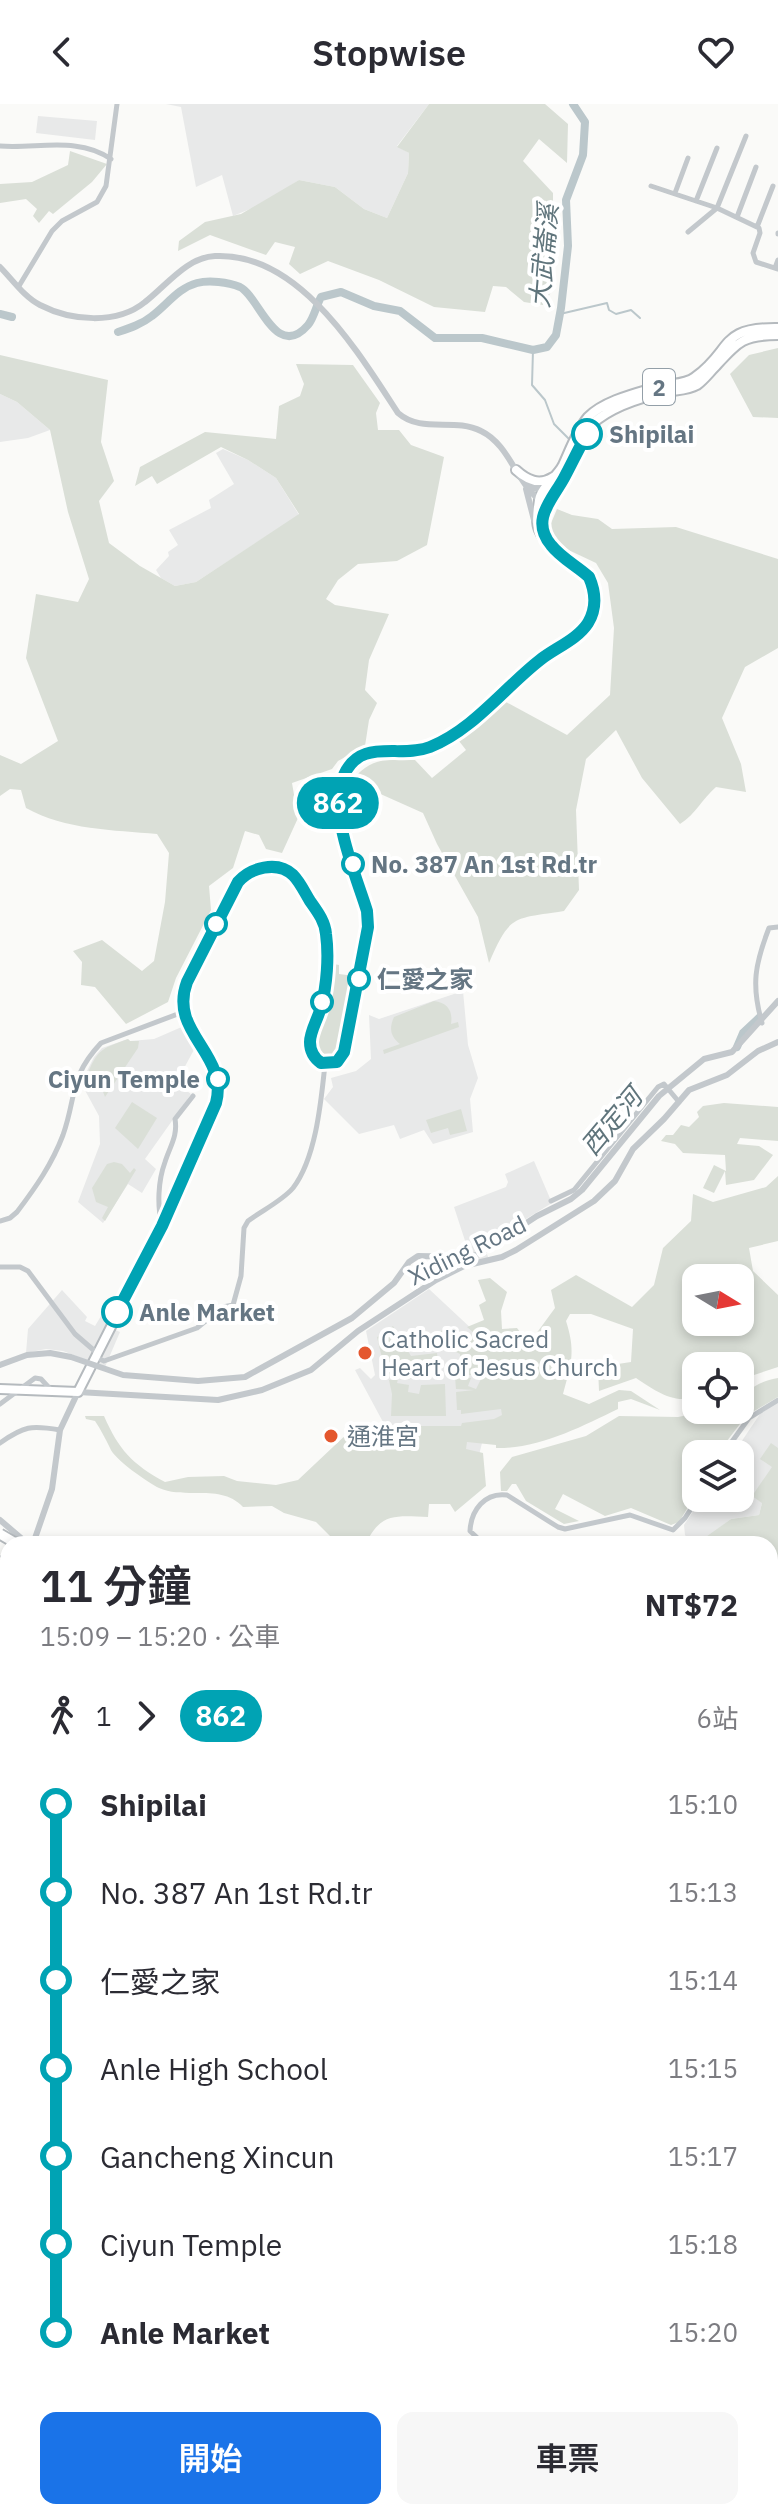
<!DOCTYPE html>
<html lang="zh-TW">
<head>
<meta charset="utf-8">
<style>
	body { margin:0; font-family:"IBM Plex Sans","Noto Sans TC",sans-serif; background:#f7f7f7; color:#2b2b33; height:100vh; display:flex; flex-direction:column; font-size:30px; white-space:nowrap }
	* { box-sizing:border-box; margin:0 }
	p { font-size:26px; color:#7c7c81 }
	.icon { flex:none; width:44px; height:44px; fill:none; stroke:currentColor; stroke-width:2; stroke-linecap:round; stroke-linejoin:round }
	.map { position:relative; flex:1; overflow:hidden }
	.side { position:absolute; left:0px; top:1432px; width:778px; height:984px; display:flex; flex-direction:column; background:#fff; border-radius:24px 24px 0 0; box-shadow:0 4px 12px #0003 }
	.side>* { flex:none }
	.badge { padding:0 16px; border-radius:26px; font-size:28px; line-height:52px }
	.needle { width:52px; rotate:100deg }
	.fabs { position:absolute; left:682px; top:1160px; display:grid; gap:16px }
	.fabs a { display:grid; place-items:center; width:72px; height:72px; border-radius:16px; background:#fff; box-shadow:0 4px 12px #0003; font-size:40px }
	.map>.badge { position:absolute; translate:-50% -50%; box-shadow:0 0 0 4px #fff }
	.legs { display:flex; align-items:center; gap:12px; height:88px; padding:0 40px; font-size:26px }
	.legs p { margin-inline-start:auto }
	.headline { display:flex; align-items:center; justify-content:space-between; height:136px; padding:0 40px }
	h1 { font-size:44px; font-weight:600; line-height:60px }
	.cta { display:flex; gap:16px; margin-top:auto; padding:16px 40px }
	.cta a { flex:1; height:92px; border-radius:16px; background:#1a73e8; color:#fff; font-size:32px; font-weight:600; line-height:92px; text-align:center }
	.cta a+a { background:#f7f7f7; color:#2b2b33 }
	ul { padding:0 40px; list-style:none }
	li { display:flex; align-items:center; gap:28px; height:88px; font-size:30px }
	li i { display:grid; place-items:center; width:12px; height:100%; margin:0 10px; background:currentColor }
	li i::after { content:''; width:20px; height:20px; margin:-10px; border:6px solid; border-radius:50%; background:#fff }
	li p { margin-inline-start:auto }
	li:first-child i { background:linear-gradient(#0000 50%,currentColor 0) }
	li:last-child i { background:linear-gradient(currentColor 50%,#0000 0) }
	header { display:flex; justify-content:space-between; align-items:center; height:104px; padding:0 40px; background:#fff; font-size:36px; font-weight:600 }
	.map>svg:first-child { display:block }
	.built { fill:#e8e9e9 }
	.green { fill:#dadfd7; fill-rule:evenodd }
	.water { fill:#bbc7cb }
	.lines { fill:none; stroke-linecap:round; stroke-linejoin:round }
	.stream { stroke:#bbc7cb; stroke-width:2 }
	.river { stroke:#bbc7cb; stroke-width:8 }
	.ferry { stroke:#60757c; stroke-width:2; stroke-dasharray:10 8; stroke-linecap:butt }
	.minor-tunnel { stroke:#d5d9db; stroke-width:5; stroke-dasharray:5 2.5; stroke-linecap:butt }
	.primary-casing { stroke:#b5babe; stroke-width:12 }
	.minor { stroke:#c3c8cc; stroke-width:5 }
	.tertiary { stroke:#c3c8cc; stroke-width:6 }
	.primary { stroke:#fff; stroke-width:8 }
	.rail-casing { stroke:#a2aab0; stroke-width:5 }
	.rail { stroke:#fff; stroke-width:2; stroke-dasharray:6; stroke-linecap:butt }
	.motorway-bridge-casing { stroke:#b4b9bd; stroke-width:13; stroke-linecap:butt }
	.tertiary-bridge { stroke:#c3c8cc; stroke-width:6 }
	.motorway-bridge { stroke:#fff; stroke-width:9 }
	.line-1-casing { stroke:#fff; stroke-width:18 }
	.line-1 { stroke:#00a3b4; stroke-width:12 }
	.stop-1-dot { fill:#fff; stroke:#00a3b4; stroke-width:4 }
	.poi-dot { fill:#e4572e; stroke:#fff; stroke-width:3 }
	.labels { text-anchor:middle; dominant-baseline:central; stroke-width:8; stroke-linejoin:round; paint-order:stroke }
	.shield { fill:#fff; stroke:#939fa8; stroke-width:2 }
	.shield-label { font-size:22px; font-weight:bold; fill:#657683 }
	.stop-label { font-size:24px; font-weight:bold; fill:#657683; stroke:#fff; text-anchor:start }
	.street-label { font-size:24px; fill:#657683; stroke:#fff }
	.poi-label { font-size:24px; fill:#657683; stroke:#fff; text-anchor:start }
	.water-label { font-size:26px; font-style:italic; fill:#60757c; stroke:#fff }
</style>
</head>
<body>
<header><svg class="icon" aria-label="back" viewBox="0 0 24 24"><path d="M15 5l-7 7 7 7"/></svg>Stopwise<svg class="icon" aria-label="heart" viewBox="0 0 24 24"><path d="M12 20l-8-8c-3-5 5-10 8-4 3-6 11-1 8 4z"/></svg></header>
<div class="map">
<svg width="778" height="2416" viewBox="0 0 778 2416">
	<rect width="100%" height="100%" fill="#fafaf8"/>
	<path class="built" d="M166,0h263l-32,42 12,7 -1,20 -21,45 -23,-9 -29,-22 -36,-7 -37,24 -29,12 -11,-41 -26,12 -15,-80z
		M38,12l59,5 -2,19 -59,-7z
		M0,290l17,8 33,28 -22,8 -28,4z
		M223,345l25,11 28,18 23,37 -103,67 -21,4 -14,-8 -5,-8 13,-14 -1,-4 10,-7 -9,-15 42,-22 -2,-8 25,-16 -18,-31z
		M463,887l5,54 10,33 -8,21 3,33 -40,12 -9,-14 -24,9 -6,-14 -35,9 -35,-35 9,-12 -2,-9 25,-7 15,-12 -2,-44 10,4z
		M184,922l12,20 -20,37 15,11 -46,65 11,10 -14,24 -14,-9 -25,39 -25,-21 22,-58 -1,-28 -18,-33 13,-26 8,-9 26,-9 2,2 24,-2z
		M534,1057l18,42 -62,38 -6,6 5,12 -12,3 -8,-9 -15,-46 52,-20 2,-5 -3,-8z
		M429,1185l45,42 40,7 36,45 -66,52 -5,20 -94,-20 -2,-13 -28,-52 5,-2 11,11 4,-4 -9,-44z
		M62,1186l25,27 -2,4 10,5 6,-10 10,6 -2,5 11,5 -15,35 -42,-16 -17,-2 -20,4 2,-24z
		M778,1298v76l-16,25 -3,12 -28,4 -30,23 -11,-1 -5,-6 -1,-10 18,-27h38v-44h-7l27,-40z
		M770,2282l8,14v120h-58l-4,-8h54z"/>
	<path class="green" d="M429,0h116l23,20 -1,39 -28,-24 -16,22 30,32v43l-9,23 9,30 -10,16 -19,-3 -18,-15 -13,-1 -8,26 -51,-5 -55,-27 -51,-19 -28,13 -11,-10 6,-17 -20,-5 -9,13 -56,-20 -32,16 1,-10 26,-19 36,-8 58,-34 36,7 29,22 23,9 21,-45 1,-20 -12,-6z
		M70,47l37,13 -15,18 -39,32 -4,-3 -10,12 -6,-7 4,-7 -11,-10 -26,4v-19l32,-2 36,-17z
		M778,244v70l-25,-1 -23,-43 19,-19z
		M0,251l108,25 -7,62 13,39 -15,20 10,42 31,23 35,20 21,-4 103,-68 -23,-36 -28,-18 -27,-13 -64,37 -5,-8 -17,10 5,-19 65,-35 71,7 3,-33 21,-10 4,-12 -8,-20 57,1 27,38 -4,10 2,17h21l12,15 33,12 -17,88 -30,16 -39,3 -20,16 -12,19 9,6 54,9 -20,46 -4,30 12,13 -8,17 -4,26 -27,15 -6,8 -40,14 6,35 -16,35 -16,-4 -7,-14 -14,-4 -12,37 -24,18 2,24 -35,68 -8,24 -42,22 -31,-37 -14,-2 1,-23 -9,-11 29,-11 40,31 12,-10 11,-59 4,-49 -12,-19c-43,-4 -92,-4 -131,-26l-5,-18 -11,-1 -10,7v-41l21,9 37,-23 -32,-83 10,-64 42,8 11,-23 -21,-67 -18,-82 -33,-28 -17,-8z
		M557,405l15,6 26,4 14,10 64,-2 102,32v89l-33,19 -23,51 19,46 5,28 -30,-5c-14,12 -20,27 -36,37l-38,-46 -26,-48 -30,29 -10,51 3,80 -15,21c-51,8 -54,3 -75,52l-11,-46 -41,-73 -14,-31 -47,-21h-21l-11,-4c28,-30 32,-29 71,-28l17,18 34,-28 -7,-9 47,-39 61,33 43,-40 4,-67 -6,-45 -12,-20 -36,-17 -11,-18z
		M334,860l5,1v9l16,2 -16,78 -11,4 -6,-2 -5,-11z
		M434,897c14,2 19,10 17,23l7,-2 1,5 -75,27 -1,-4 17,-6c-10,-8 -11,-16 -6,-27z
		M128,935l2,2h9l-1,7 -33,49 -8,-21 -11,2c11,-28 14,-29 42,-39z
		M132,998l25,16 -19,31 -23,-21z
		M724,999l54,4v34l-38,-3 -3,6 22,2 14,9 -19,25 -28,5 -1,-14 -11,22 -11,-5 11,-23 12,6 -1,-16 -42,-2 -8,-9 -14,-3 5,-6h7l8,-10 8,2 10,-10 -2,-5 6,-6z
		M461,1005l6,22 -17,4 -2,-7 -17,5 -5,-13z
		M114,1058l8,2 8,9 4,-5 2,2 -31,51 -3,-3 6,-11 -12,-5 -4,-14 15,-24z
		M778,1072v65l-29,7 4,23 25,24v72l-27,9 -11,14v-24h-44v30c-21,10 -43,-7 -60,-18l-37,13 -1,-24 33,-5 2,-33 -42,-15h-21l-4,7c10,31 5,43 -3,73l26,10 30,-14 12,1 29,19 -29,-11 -13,3v7c-37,18 -80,40 -122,39v-3l-29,-3 -1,7 17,4 3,33 -31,26 -5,-8h-21l-1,13c-31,-1 -48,-5 -62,27h-28l-22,-22 -32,-9 -12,-7 -29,1c-22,-24 -57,-7 -84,-19 -12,-6 -45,-29 -49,-40 -5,-10 -9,-18 -15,-27l-9,-2 -1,-3h19c15,34 28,48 61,66l23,-5 36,-1 13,5 39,4 22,-5 53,-50 34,-8 1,5h7l7,5 1,-3h5l-8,-3h63l1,-3 32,-4 8,-4 -1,-6 -40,5v-4h-4l-1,-18 18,-2 -18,-1 -1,-12 16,1 -3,8 8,3 5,-10 -8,-4h-12l-1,-21 -8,-4 -1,-6 -4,1 -3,-6 -22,5 25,-17 8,8 17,2 2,-4 -7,-6 17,-7 -5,-15 7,-4 -8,-21 12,-2 17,14 -6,19 1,18 15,-1 10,13 6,-3 22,-30 -4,-18 25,-15 56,32 22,-22 9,-37 28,-27 2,-27 20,8 53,-15zM696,1174h44v44h-44z
		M393,1222l18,30 26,-3 1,12 -11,1v10l-14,-2 -1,5 -16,-6 -10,2 -9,-38 11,-5v-2z
		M778,1274v19l-32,19 -29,38h-21v40l-17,28 -8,3 -40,-17 -26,8 -42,-22 -8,15 24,12 -15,3 -38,-23 -10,-17h-4l-5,7h-6l-1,-19 12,-15 74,-21 33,-20 59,1 36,-7h26c0,-20 21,-29 38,-32z
		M398,1275l-1,4 12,2 -1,7 11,2 2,-9 24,-1 1,32h-55l1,-22 -3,-14z
		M771,1339l7,5v167l-8,-4v-67h-74l35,-25 28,-4 3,-12 -10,-7 20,-29 -12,-8z
		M778,2102v134l-5,-15 2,-38 -5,-1v-72z
		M0,2147l8,6v85l-8,-5z
		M0,2245l8,5v20l-7,-3 7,16v125h34l1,8h-43z"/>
	<path class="water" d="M6,1619l2,2v205l-8,-7v-193z
		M778,1760v117l-8,2v-117z
		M447,2408h269l4,8h-270z"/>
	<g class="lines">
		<path class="stream" d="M560,210l47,-11 2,7 7,4 15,-4 9,8
			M533,246l-1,35 13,15 9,24 16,16"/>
		<path class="river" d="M0,210l12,3
			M118,228c12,-4 24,-8 34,-16 15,-11 26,-28 45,-33 12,-3 31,-1 43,4 19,9 36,75 68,38 6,-7 8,-19 13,-28l20,-5 33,14 26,5 35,27h47l51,12 14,-3 9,-12 5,-27 7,-62 -2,-46 17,-45 2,-33 -12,-18
			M737,943l6,-14 17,-16"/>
		<path class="ferry" d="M537,2408l4,8
			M561,2408l4,8
			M571,2408l3,8"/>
		<path class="minor-tunnel" d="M770,2173l8,-29"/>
		<g class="primary-casing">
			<path id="primary" d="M516,366c11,10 23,16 37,7
				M542,416l8,-23 12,-15 30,-58c19,-17 50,-27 75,-32 10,-2 21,-2 30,-7 7,-5 12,-12 18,-18 23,-25 28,-32 63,-32
				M0,1285l78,3 84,-166 54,-123c12,-47 -41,-66 -33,-110l55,-111c12,-14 39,-22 55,-7 7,7 12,17 17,26 7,10 15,20 16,32 3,23 1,52 -5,74 -3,12 -11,24 -11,35 0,10 4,16 11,21l16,-1 7,-10 24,-125 -1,-16c-12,-39 -57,-139 2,-159 19,-7 40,3 60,-4 41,-15 76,-60 109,-86 15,-13 37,-20 48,-36 36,-51 -33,-61 -47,-96 -4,-9 -1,-22 0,-30 2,-13 18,-23 24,-35 7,-15 14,-35 25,-48 17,-17 49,-24 72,-31 11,-3 25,-1 35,-9 38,-27 23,-50 83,-49
				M0,1963l8,7
				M391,2408l3,8
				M401,2408l3,8"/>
		</g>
		<path class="minor" d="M0,42c37,3 78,-10 111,13
			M651,82l66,22 42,20 1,5 -7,20 3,9 22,7
			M675,89l13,-35
			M696,97l21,-53
			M737,113l19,-50
			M757,123l16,-41
			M688,128l29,-24 29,-72
			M778,130v-1
			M775,164l3,-8
			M19,182l33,-55 10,-10 35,-19 9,-16 11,-82
			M762,919c-11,-38 -7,-59 7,-95l9,-1
			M551,1097l23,-11 84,-103 6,-3 15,18
			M0,1117l10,-3 7,-6c19,-25 35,-48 46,-77 14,-40 6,-58 38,-92l82,-31
			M162,1121c-5,-19 -4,-44 3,-63 5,-16 13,-26 10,-43l18,-23
			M0,1163h20l8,4 47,63 22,19
			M95,1253l9,4 93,-33 26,-21 10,-2 8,-29 3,-48 4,-7c13,-10 34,-20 45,-33 23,-30 28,-86 32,-124
			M0,1300l35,-26 6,1 11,12
			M0,1339c24,-17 31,-18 60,-13
			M723,1350l26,-36 29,-18
			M484,1440l-14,-13c1,-21 15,-39 37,-36l51,32 7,2 65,-14 43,15 12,-12 13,-20
			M0,1509l8,6
			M770,1525l8,1
			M770,1550l8,-11
			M770,1587l8,-6
			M770,1606l8,-14
			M770,2028l1,2 7,-4
			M0,2034l8,-9
			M0,2043l8,8
			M770,2056l8,14
			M770,2162l8,-4
			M770,2178l8,-4
			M315,2408l3,8
			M336,2408l3,8
			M360,2408l3,8
			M0,2410l1,6
			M239,2416l7,-8"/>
		<path class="tertiary" d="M0,163c12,12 24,30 40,38 31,16 77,20 105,-3 21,-16 42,-45 70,-46 84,-4 143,96 183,157 24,21 56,4 83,18 29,14 35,52 60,70
			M524,378l7,5 15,4
			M526,385l8,31
			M0,1416l28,24
			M33,1440l19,-55 8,-59 18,-38 140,8 44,-10 49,-20 47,-39 78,-51 28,-14 38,-9 14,-7 78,-49 21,-20 18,-32 31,-30 25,-29 38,-15 31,-24 20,-9
			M0,1478l8,-10
			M0,1600l8,-9
			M0,1615l8,-10
			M770,1663l8,-1
			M770,1669l8,-2
			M770,1674l8,-1
			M0,1866l8,7
			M0,1875l8,7
			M0,1909l8,-10
			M770,1948l8,-2
			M770,2260l8,15
			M770,2272l8,15"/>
		<use href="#primary" class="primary"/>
		<g class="rail-casing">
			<path id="rail" d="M0,1454l8,6"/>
		</g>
		<use href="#rail" class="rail"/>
		<g class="motorway-bridge-casing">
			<path id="motorway-bridge" d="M0,1430l17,10"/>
		</g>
		<path class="tertiary-bridge" d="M0,1261l27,-10 23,-2 21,4 52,18 75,6 47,-4 107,-59 42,-35 15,-21 9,-6 51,1 10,-3 58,-38 34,-17 11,-9 77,-94 45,-37 28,-7 46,-51"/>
		<use href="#motorway-bridge" class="motorway-bridge"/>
	</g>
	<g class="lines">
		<g class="line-1-casing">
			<path id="line-1" d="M117,1208l45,-86 54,-123c13,-50 -48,-70 -29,-121l51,-100c12,-14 39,-22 55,-7 7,7 12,18 17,26 7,10 15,20 16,33 3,22 1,51 -5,73 -3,12 -11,24 -11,35 0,10 4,16 11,21l16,-1 7,-10 24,-125 -1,-16c-11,-36 -40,-101 -23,-136 17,-38 55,-16 86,-28 43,-17 74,-59 110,-87 15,-12 37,-20 48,-37 9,-15 8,-30 1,-46 -12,-11 -28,-19 -38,-32 -21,-25 1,-45 13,-67 8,-15 15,-30 23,-44"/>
		</g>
		<use href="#line-1" class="line-1"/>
	</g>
	<g class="stop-1-dot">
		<circle cx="587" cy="330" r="14"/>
		<circle cx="353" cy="760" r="10"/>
		<circle cx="216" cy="820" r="10"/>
		<circle cx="359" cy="875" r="10"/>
		<circle cx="322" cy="898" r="10"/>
		<circle cx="218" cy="975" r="10"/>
		<circle cx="117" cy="1208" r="14"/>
	</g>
	<g class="poi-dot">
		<circle cx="365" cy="1249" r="8"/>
		<circle cx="331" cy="1332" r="8"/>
	</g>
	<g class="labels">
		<rect class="shield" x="643" y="265" width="32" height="36" rx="6"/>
		<g class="shield-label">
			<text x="659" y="283">2</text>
		</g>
		<g class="stop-label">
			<text x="609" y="330">Shipilai</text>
			<text x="371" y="760">No. 387 An 1st Rd.tr</text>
			<text x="377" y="875">仁愛之家</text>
			<text x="200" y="975" text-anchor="end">Ciyun Temple</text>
			<text x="139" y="1208">Anle Market</text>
		</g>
		<g class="street-label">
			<text transform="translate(467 1146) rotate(-26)">Xiding Road</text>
		</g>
		<g class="poi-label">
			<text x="381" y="1235">Catholic Sacred<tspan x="381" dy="28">Heart of Jesus Church</tspan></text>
			<text x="347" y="1332">通淮宮</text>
		</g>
		<g class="water-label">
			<text transform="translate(543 152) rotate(-85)">大武崙溪</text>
			<text transform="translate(611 1017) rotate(-50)">西定河</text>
		</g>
	</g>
</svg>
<div class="fabs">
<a><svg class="needle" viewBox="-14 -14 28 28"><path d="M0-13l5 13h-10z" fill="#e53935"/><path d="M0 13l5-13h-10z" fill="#7c7c81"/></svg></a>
<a><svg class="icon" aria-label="locate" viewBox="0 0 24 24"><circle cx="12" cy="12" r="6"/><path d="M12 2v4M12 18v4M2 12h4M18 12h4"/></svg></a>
<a><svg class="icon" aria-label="layers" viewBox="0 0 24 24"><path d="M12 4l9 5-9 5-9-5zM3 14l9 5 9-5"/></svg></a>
</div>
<b class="badge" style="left:338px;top:699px;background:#00a3b4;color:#fff">862</b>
<section class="side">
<div class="headline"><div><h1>11 分鐘</h1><p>15:09 – 15:20 · 公車</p></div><b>NT$72</b></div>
<div class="legs"><svg class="icon" aria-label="walk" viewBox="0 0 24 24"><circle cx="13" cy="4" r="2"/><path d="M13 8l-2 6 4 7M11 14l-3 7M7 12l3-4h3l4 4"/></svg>1<svg class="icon" aria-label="forward" viewBox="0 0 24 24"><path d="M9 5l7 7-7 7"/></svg><b class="badge" style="background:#00a3b4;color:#fff">862</b><p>6站</p></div>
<ul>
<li><i style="color:#00a3b4"></i><b>Shipilai</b><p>15:10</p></li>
<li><i style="color:#00a3b4"></i><span>No. 387 An 1st Rd.tr</span><p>15:13</p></li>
<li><i style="color:#00a3b4"></i><span>仁愛之家</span><p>15:14</p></li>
<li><i style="color:#00a3b4"></i><span>Anle High School</span><p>15:15</p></li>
<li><i style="color:#00a3b4"></i><span>Gancheng Xincun</span><p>15:17</p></li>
<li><i style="color:#00a3b4"></i><span>Ciyun Temple</span><p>15:18</p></li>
<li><i style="color:#00a3b4"></i><b>Anle Market</b><p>15:20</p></li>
</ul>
<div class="cta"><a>開始</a><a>車票</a></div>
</section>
</div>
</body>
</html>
